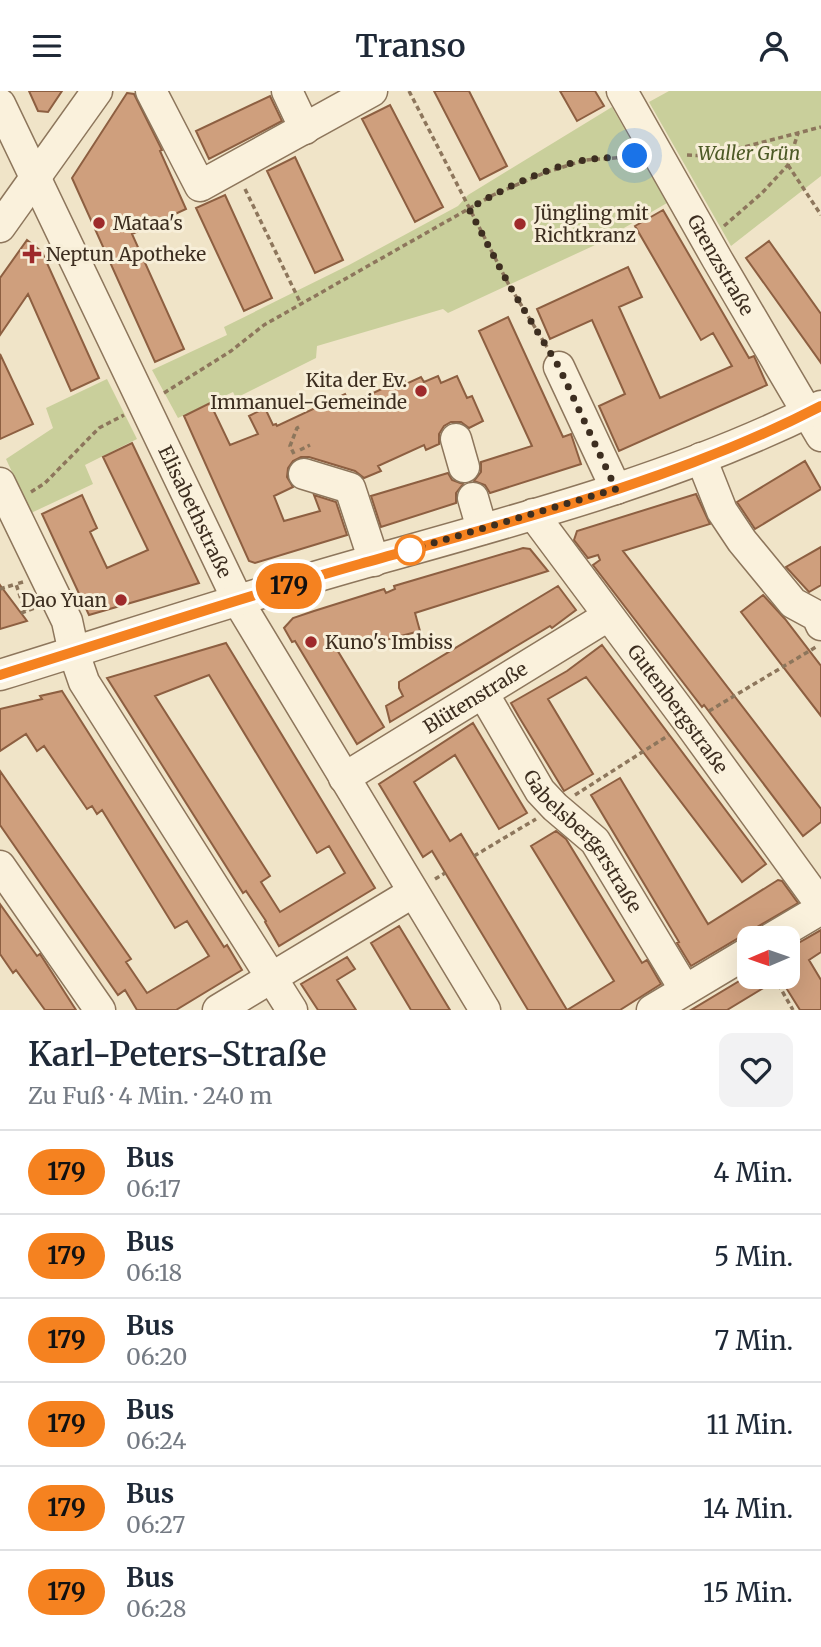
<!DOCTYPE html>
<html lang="de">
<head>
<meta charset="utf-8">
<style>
	body { margin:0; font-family:Merriweather,serif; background:#f2f2f3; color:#1f2937; height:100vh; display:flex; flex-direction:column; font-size:26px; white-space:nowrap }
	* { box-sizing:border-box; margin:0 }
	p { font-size:23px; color:#747a83 }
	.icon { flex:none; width:38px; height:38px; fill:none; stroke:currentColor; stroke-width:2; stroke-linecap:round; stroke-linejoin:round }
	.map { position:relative; height:919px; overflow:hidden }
	.details { display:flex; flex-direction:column; background:#fff; flex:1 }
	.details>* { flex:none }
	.badge { padding:0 14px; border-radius:23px; font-size:24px; line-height:46px }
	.needle { width:46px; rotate:268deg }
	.fabs { position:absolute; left:737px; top:835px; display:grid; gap:14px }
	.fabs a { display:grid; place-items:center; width:63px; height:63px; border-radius:14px; background:#fff; box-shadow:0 7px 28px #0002; font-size:35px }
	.you { position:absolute; width:35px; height:35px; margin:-18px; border:5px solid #fff; border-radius:50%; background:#1a73e8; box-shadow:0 0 0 10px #1a73e833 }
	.map>.badge { position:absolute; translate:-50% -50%; box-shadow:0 0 0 4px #fff }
	.round { display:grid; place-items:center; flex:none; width:74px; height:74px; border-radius:14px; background:#f2f2f3 }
	.head { display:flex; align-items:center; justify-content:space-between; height:119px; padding:0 28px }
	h1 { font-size:33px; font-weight:600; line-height:52px }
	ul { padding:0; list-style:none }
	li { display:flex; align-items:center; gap:21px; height:84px; padding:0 28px; border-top:2px solid #e0e1e3 }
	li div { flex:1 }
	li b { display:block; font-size:26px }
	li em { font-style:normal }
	li .badge { min-width:77px; font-weight:700; text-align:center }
	header { display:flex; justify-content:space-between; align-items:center; height:91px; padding:0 28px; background:#fff; font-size:32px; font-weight:600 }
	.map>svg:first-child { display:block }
	.green { fill:#c9cf9b }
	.building { fill:#cf9f7d; stroke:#8d5f41; stroke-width:2; fill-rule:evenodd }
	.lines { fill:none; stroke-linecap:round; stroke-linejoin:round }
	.minor-casing { stroke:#8d765c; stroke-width:33 }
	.path { stroke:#8d765c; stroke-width:3.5; stroke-dasharray:5 3.5; stroke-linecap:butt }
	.minor { stroke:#faf1dc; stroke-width:30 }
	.line-casing { stroke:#fff; stroke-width:16 }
	.line { stroke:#f58220; stroke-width:10 }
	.walk { stroke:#3d2e20; stroke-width:7; stroke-dasharray:0 12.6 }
	.poi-dot { fill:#9e2a2b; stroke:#f7eed8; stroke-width:2.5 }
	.stop-dot { fill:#fff; stroke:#f58220; stroke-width:3.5 }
	.labels { text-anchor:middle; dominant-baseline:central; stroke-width:6; stroke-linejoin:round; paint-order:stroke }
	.park-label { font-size:19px; font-style:italic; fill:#4d5a26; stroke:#f7eed8 }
	.poi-label { font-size:19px; fill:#3d2e20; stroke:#f7eed8; text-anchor:start }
	.street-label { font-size:19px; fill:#3d2e20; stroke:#f7eed8 }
</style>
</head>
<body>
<header><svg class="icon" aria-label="menu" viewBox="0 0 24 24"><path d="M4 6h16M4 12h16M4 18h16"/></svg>Transo<svg class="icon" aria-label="person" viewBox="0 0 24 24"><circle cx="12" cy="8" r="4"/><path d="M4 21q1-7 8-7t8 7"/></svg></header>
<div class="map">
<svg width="821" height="919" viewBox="0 0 821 919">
	<rect width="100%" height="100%" fill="#f0e4c8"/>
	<path class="green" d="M669,0h152v85l-90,70 -82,-144z
		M612,16l55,96 -74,43 -145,67 -5,-4 -126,37 -1,12 -80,40 -3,-6 -55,26 -26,-48 75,-35 -3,-8 125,-62 109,-59 10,-11z
		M107,288l30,60 -52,26 8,19 -62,29 -25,-54 47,-31 -7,-20z"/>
	<path class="building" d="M29,0h33l-14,21 -10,-1z
		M434,0h35l38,75 -27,14z
		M560,0h35l9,15 -27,15z
		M127,2l7,1 28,56 -2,1 26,58 -54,25 52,115 -29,13 -83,-184z
		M270,5l12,25 -73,38 -13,-28z
		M390,14l53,102 -28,15 -53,-103z
		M295,66l48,103 -28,13 -48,-102z
		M225,104l47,103 -28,13 -48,-103z
		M663,119l86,148 5,-2 13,29 -148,66 -20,-45 26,-12 -33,-74 -42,19 -13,-30 91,-42 14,30 -23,10 41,91 72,-32 -19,-33 -12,7 -66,-114z
		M27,149l15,12 57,126 -28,13 -43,-97 -28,41v-57z
		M769,150l52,73v49l-75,-105z
		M508,226l55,120 8,-3 10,30 -91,29 -5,-8 -11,-4 7,-9v-10l51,-16 -53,-115z
		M0,263l33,70 -33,15z
		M438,285l3,7 16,-7 10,22 5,-2 11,25 -14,7 -8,-6h-10l-7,4 -5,8v10l-13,6 -2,-5 -46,21 3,5 -17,7 -9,-7 -46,-14h-8l-8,4 -5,7 -1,9 6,10 -19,9 10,25 36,-10 -6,-16 22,7 11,33 -92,28 -6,-2 -65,-145 26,-13 20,42 28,-11 -9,-18 16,-8 8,17 3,-1 1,2 68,-32 5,10 36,-17 -1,-2 18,-8 3,7 15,-7 3,5z
		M132,352l67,140 -110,32 -47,-101 40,-19 15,33 -7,4 17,36 41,-18 -45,-93z
		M805,370l16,28 -66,40 -18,-27z
		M448,382l4,7 11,4 -7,9v10l-75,24 -10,-31z
		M696,403l14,30 -87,27 198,258v13l-18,14 -99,-131 -2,2 -109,-142 7,-5 -2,-5 -10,3 -14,-18 3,-9z
		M821,456v38l-12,7 -23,-25z
		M523,457l7,1 18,22 -133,42 5,18 -50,13 -1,-6 -33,10 48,79 -27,17 -62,-103 -3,1 -8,-14 9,-10 21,-7 70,-22 2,4 9,-4 -1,-3z
		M0,494l27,36 -27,8z
		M558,495l18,24 -24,18 -2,-2 -160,96 -4,-16 17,-10 -4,-8v-6z
		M763,504l22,24 36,47v50l-80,-104z
		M226,552l149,245 -96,58 -14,-24 1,-1 -20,-30 -3,2 -136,-215zM209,584l108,178 12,-7 16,27 -65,39 -19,-30 9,-6 -115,-180z
		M602,554l164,219 -24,18 -156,-205 -38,22 45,75 -29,17 -45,-74 -8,-14 56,-32z
		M62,600l162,256 3,-2 15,25 -66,40h-39l-12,-20 -7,5 -118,-170v-54l131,188 -5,3 21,31 62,-37 -22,-35 -12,7 -73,-118 -5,4 -5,-8 -5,3 -43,-63 -7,5 -11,-17 -26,17v-42l42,-10 -2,-3z
		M473,632l54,90 -28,16 -44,-74 -41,27 36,59 11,-7 106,176 47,-29 -83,-135 25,-15 10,8 76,124 5,-3 14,24 -41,26h-92l-96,-159 -9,6 -44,-73z
		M620,687l88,146 70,-44 4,1 16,22 -107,63 -14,-23 2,-1 -88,-147z
		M0,813l37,52 3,-2 36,56h-31l-29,-40 -3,3 -13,-19z
		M399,835l37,61 14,23h-39l-40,-67z
		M821,839v22l-12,8 12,20v30h-21l-20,-32 -53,32h-36l55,-33h42v-28z
		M347,866l8,12 -18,11 19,30h-38l-17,-26z"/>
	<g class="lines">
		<g class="minor-casing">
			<g id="minor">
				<path d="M151,0l49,95 172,-95"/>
				<path d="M287,0l18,38"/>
				<path id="s1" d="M622,0l95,168 104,177"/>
				<path id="s2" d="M0,13l238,497 247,409"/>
				<path d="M0,136l97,-136"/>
				<path d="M559,276l57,122"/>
				<path d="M456,348l8,28"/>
				<path d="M701,367l21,53 20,30 51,62 24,13 4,9"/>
				<path d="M304,383l46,14 24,73"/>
				<path d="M0,392l67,138 7,32 10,29 208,328"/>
				<path d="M473,407l9,31"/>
				<path id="s3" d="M533,423l156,209 132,182"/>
				<path d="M0,584c120,-37 239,-77 360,-111 156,-44 316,-85 461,-158"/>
				<path id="s4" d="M483,602l57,98 15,16 40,34 90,149"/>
				<path id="s5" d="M344,687l264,-162"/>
				<path d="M0,775l100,144"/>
				<path d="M772,847l49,-29"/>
				<path d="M218,919l194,-117"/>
				<path d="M652,919l97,-58"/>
			</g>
		</g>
		<path class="path" d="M409,0l100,194 38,62
			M687,64l22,1 112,-29
			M788,74l33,50
			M245,98l56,115
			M724,135l38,-33 26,-28 10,-32
			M164,302l67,-42 33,-26 229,-130 51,-22 41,-13 45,-3
			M300,359l10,-5
			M294,363l-4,-8 7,-18 4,-2
			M31,401l14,-9 54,-55 25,-13
			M23,491l-7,2 9,27
			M0,498l16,-5
			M21,522l14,-5
			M709,620l107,-64
			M575,704l94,-60
			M474,765l62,-37
			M435,788l10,-6
			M774,886l19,33"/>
		<use href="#minor" class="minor"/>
	</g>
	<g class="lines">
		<g class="line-casing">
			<path id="line" d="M0,584c120,-37 239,-77 360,-111 154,-43 318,-84 461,-158"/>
		</g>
		<use href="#line" class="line"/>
		<path class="walk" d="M410,459l206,-61 -57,-122 -50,-82 -40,-76c35,-21 76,-41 116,-49 16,-3 34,-2 50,-4"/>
	</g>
	<g class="poi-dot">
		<circle cx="99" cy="132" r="7"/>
		<circle cx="520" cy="133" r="7"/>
		<path d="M28.5 152.5h7v7h7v7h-7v7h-7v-7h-7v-7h7z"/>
		<circle cx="421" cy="300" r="7"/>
		<circle cx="121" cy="509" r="7"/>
		<circle cx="311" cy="551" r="7"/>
	</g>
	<circle class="stop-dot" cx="410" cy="459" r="14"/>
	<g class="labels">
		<g class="park-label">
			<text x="749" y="62">Waller Grün</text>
		</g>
		<g class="poi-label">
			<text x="534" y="122">Jüngling mit<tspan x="534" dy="22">Richtkranz</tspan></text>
			<text x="113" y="132">Mataa's</text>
			<text x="46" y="163">Neptun Apotheke</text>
			<text x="407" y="289" text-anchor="end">Kita der Ev.<tspan x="407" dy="22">Immanuel-Gemeinde</tspan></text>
			<text x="107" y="509" text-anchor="end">Dao Yuan</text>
			<text x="325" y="551">Kuno's Imbiss</text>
		</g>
		<g class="street-label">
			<text stroke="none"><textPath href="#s1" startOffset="200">Grenzstraße</textPath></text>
			<text stroke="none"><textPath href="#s2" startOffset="452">Elisabethstraße</textPath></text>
			<text stroke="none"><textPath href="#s5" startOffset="154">Blütenstraße</textPath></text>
			<text stroke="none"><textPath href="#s3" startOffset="243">Gutenbergstraße</textPath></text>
			<text stroke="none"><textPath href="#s4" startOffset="180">Gabelsbergerstraße</textPath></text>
		</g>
	</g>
</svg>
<div class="fabs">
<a><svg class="needle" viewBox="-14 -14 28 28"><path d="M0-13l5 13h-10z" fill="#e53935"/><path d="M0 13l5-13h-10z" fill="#747a83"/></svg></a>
</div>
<div class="you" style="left:635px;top:65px"></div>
<b class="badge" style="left:289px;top:495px;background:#f58220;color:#111">179</b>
</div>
<section class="details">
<div class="head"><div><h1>Karl-Peters-Straße</h1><p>Zu Fuß · 4 Min. · 240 m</p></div><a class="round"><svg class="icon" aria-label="heart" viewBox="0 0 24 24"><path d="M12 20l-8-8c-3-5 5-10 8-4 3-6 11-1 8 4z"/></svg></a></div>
<ul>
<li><span class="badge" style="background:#f58220;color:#111">179</span><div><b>Bus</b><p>06:17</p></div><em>4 Min.</em></li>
<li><span class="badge" style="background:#f58220;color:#111">179</span><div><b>Bus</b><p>06:18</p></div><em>5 Min.</em></li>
<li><span class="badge" style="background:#f58220;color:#111">179</span><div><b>Bus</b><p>06:20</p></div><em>7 Min.</em></li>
<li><span class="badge" style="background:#f58220;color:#111">179</span><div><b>Bus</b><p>06:24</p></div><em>11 Min.</em></li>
<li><span class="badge" style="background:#f58220;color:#111">179</span><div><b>Bus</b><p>06:27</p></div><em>14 Min.</em></li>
<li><span class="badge" style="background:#f58220;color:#111">179</span><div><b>Bus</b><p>06:28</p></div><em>15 Min.</em></li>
</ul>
</section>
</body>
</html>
